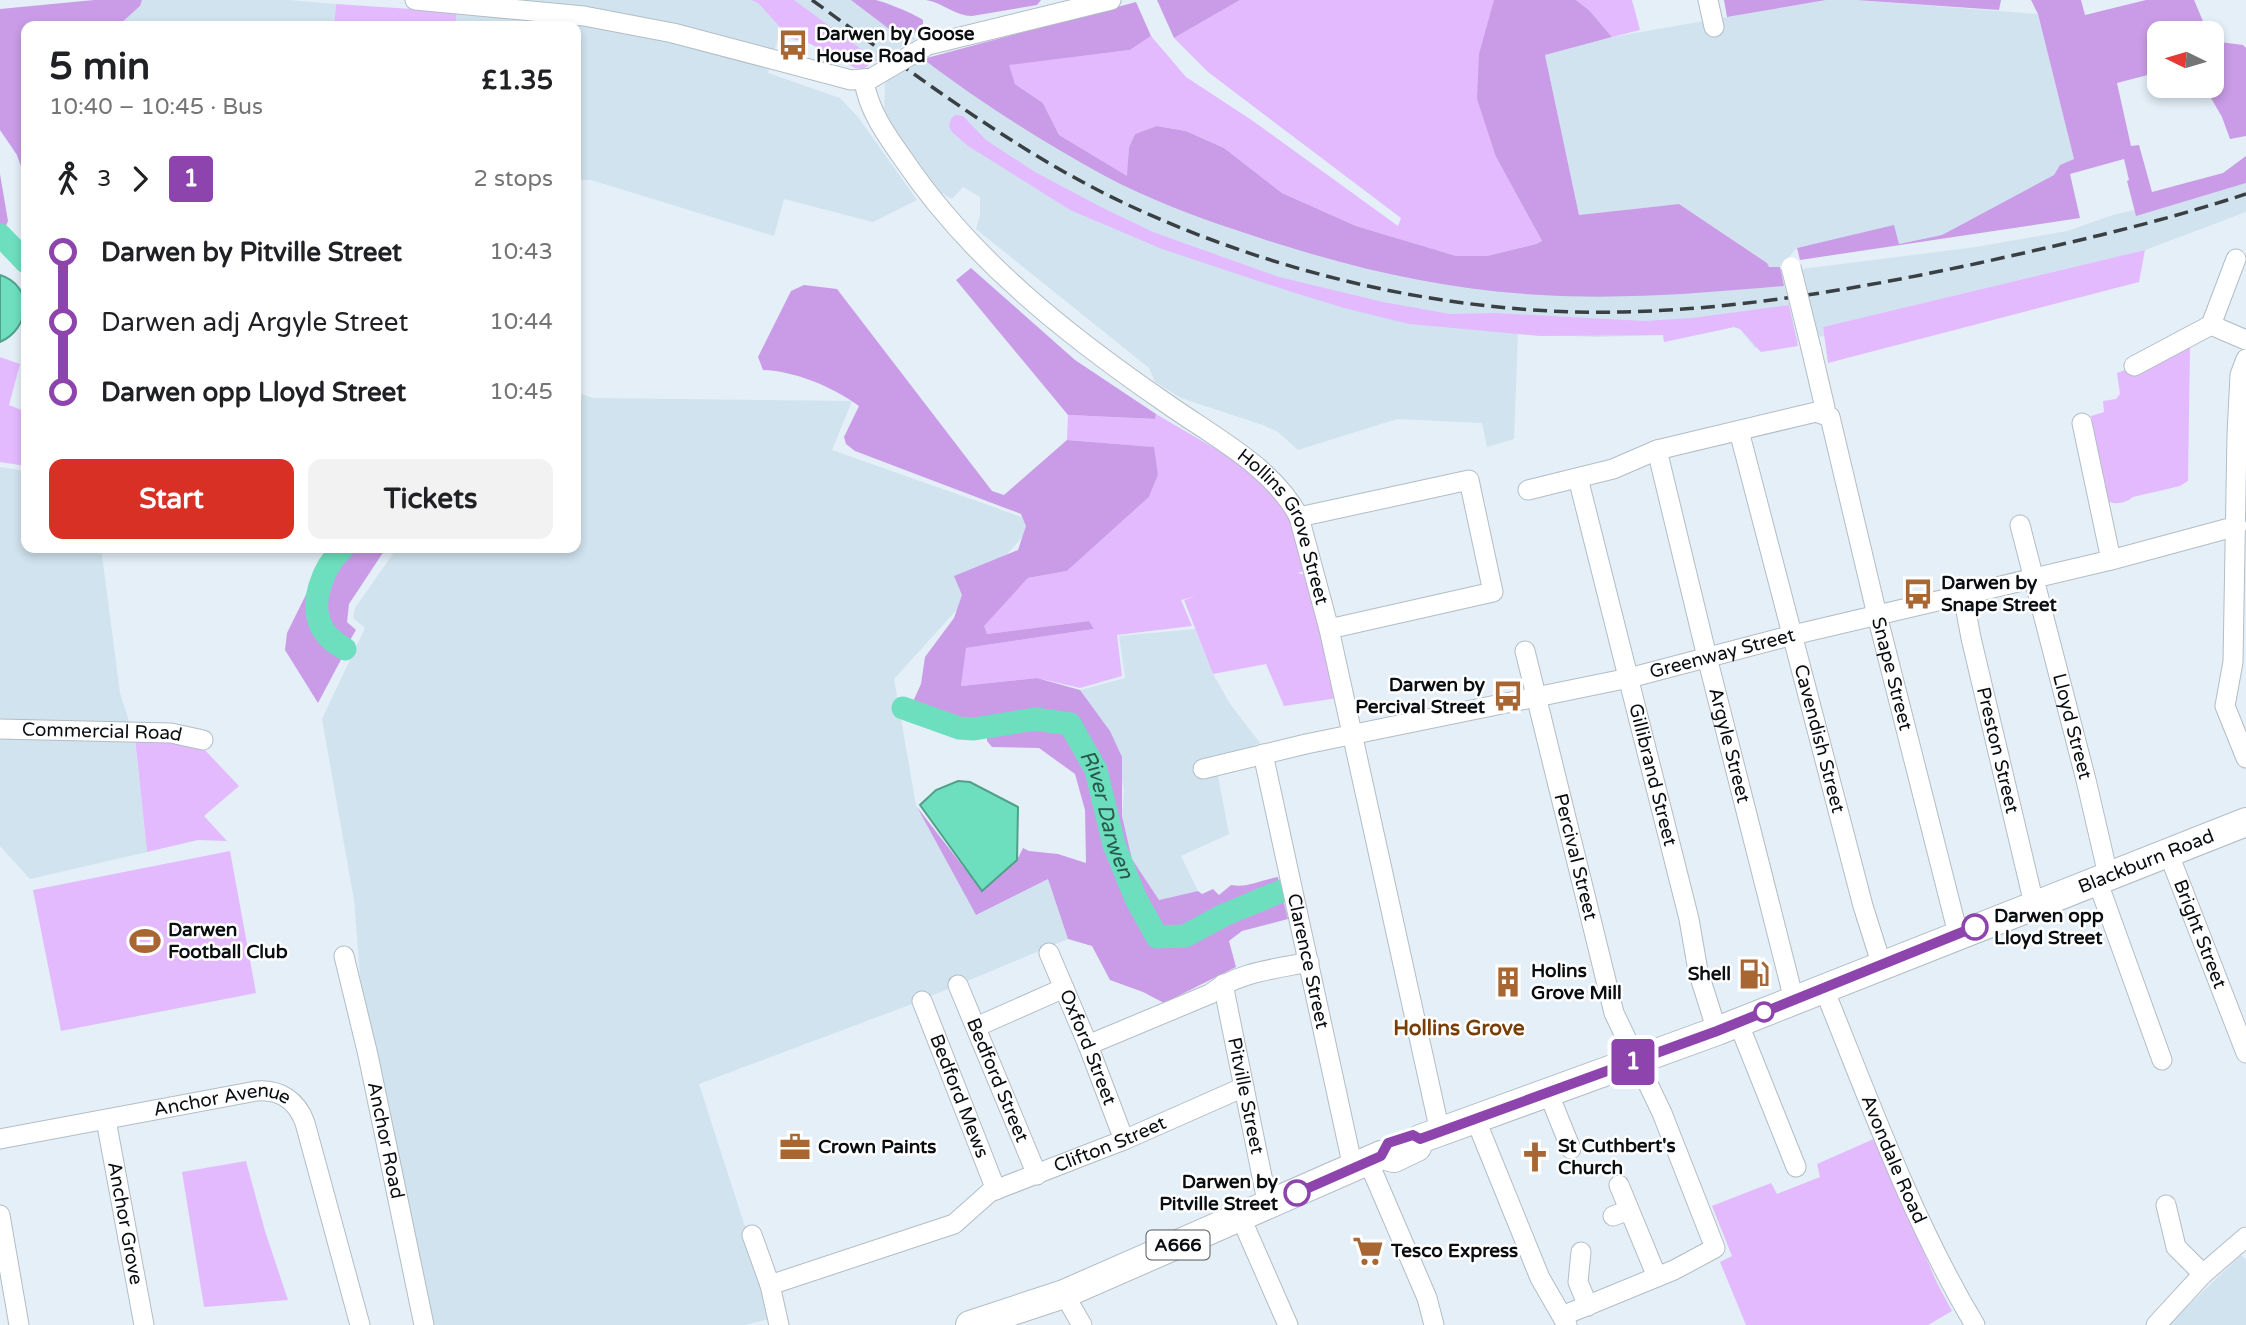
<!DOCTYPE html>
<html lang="en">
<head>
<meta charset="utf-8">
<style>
	body { margin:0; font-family:"Varela Round",sans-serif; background:#f2f2f2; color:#202124; height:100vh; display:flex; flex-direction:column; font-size:26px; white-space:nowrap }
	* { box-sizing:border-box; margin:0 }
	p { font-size:23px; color:#757577 }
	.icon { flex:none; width:38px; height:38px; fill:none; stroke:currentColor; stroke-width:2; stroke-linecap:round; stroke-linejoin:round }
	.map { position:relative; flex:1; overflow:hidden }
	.side { position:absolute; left:21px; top:21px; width:560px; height:532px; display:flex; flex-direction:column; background:#fff; border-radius:14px; box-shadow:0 4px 10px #0003 }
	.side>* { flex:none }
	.badge { padding:0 14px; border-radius:5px; font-size:24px; line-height:46px }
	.needle { width:46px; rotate:275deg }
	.controls { position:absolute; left:2147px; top:21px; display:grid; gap:14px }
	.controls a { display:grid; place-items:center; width:77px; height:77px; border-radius:14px; background:#fff; box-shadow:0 4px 10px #0003; font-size:35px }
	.map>.badge { position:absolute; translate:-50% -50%; box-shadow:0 0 0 4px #fff }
	.legs { display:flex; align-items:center; gap:10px; height:77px; padding:0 28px; font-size:23px }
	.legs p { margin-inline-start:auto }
	.head { display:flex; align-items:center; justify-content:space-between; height:119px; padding:0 28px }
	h1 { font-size:38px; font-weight:700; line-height:52px }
	.action { display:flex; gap:14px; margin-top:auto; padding:14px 28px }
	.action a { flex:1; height:80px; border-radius:14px; background:#d93025; color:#fff; font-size:28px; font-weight:700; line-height:80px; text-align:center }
	.action a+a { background:#f2f2f2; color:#202124 }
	ul { padding:0 28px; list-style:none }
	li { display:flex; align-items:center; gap:24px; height:70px; font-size:26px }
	li i { display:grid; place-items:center; width:10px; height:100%; margin:0 9px; background:currentColor }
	li i::after { content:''; width:18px; height:18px; margin:-9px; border:5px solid; border-radius:50%; background:#fff }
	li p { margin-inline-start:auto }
	li:first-child i { background:linear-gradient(#0000 50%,currentColor 0) }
	li:last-child i { background:linear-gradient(currentColor 50%,#0000 0) }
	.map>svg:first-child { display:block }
	.built { fill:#d1e3ef }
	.green { fill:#e4baff }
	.forest { fill:#ca9ce7 }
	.water { fill:#6edfbe; stroke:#50a08a; stroke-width:2 }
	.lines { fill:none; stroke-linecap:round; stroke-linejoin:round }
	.river { stroke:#6edfbe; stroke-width:23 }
	.minor-casing { stroke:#b2bdc5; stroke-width:21 }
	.highway-casing { stroke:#b2bdc5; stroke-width:30 }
	.minor { stroke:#fff; stroke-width:19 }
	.highway { stroke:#fff; stroke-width:28 }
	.rail { stroke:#393f43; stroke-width:3.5; stroke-dasharray:14 7; stroke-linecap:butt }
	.minor-bridge-casing { stroke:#b2bdc5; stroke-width:21; stroke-linecap:butt }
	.minor-bridge { stroke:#fff; stroke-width:19 }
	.line-1-casing { stroke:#fff; stroke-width:16 }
	.line-1 { stroke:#8e44ad; stroke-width:10 }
	.stop-1-dot { fill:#fff; stroke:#8e44ad; stroke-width:3.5 }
	.labels { text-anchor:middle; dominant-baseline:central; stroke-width:5; stroke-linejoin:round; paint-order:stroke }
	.shield { fill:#fff; stroke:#545658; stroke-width:2 }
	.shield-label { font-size:18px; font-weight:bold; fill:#0a0e11 }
	.poi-label { font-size:19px; font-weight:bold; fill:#0a0e11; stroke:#fff; text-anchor:start }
	.street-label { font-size:19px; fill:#0a0e11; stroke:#fff }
	.stop-label { font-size:19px; font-weight:bold; fill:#0a0e11; stroke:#fff; text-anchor:start }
	.water-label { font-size:21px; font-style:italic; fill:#28584a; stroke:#fff }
	.neighbourhood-label { font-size:21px; font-weight:bold; fill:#783e08; stroke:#fff }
</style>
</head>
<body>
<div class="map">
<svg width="2246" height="1325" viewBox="0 0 2246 1325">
	<rect width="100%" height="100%" fill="#e4eff8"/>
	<path class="built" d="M142,0h147l47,4 -2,22h-216l22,-20z
		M409,0h458l49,39 -53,30 -8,-1 -44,-24 -32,-9 -11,38 72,25 18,19 59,83 -44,22 -89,-23 -10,37 -183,-56h-15v-154h-121l3,-22z
		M1826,0h30l182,14 36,145 -14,6 -6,10 -112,60 -43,9 -5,-18 -97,22 -17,19 18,75 -43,6 -15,-19 -6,-2 -70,15 -1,-7 -68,2 -77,-3 -4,105 -27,8 -5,-24 -85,-4 -99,31 -20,-18 -15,-7 -82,-27 -26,-16 -6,-14 -173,-139 4,-14v-18l-17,-10 -11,12 -16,-9 -25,-33 -27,-44 1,-31 38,-23 365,172 481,36 -2,-4 -88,-59 -100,11 -34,-160 67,-18z
		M2246,183v29l-101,38 -322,77 1,9 -5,1 -17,-68 174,-22 91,-16 46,-16 22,-5 2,5z
		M576,392l17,6 259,3 -20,49 204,72 -142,157 22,126 60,109 72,-35 20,60 -156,65 -213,80 68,211 2,24 -24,6h-316l-68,-336 -7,-89 -32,-181 43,-91 -12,-10 2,-10 42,-60h179z
		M0,467l26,4v77h75l19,145 15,47 12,112 -117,27 -30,-33z
		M1195,629l18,45 17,30 30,39 -17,9 -29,3 15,79 -48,22 17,35 -39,9 -27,-41 -10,-43 2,-27 -14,-58 -30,-41 45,-12 -6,-42z
		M2241,1255l5,5v65h-78z"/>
	<path class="green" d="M751,0h43l82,60 -13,9 -8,-1 -44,-24 -33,-9 2,-8 -22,-24z
		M1240,0h254l2,157 46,84 -6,3 -49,12h-31l-100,-30 -74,-33 -58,-45 -38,-17 -28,-5 -23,8 -6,13 -1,30 -69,-42 -16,-32 -28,-19 -7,-19 122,-15 21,-14 35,41 67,44 145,105 3,-8 -193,-146 -34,-34z
		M1576,0h56l8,30 -28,7 -23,-27z
		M336,4l121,8 -2,14h-121z
		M955,115l8,1 23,24 49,32 66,35 52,25 126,45 104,25 67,12 44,-1 151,8 47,-3 97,-13 9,41 -37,6 -21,-23 -6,-2 -70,15 -1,-7 -124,1 -130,-12 -65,-16 -52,-16 -130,-43 -92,-39 -102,-64 -16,-14 -3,-6 2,-7z
		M2145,250l-6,32 -311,81 -5,-36z
		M2190,346l-2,135 -8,5 -47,11c-8,7 -20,8 -28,3l-14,-84 13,-4 -1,-11 13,-2 4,-5 -3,-21z
		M0,357l20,7 -11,41 17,7v54l-26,-4z
		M1156,414c34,21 96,52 120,82 17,21 24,49 33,74l-12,3 11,2 30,123 -54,8 -18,-42 -53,10 -29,-74 12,-4 -15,4 11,26 -75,9 5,41 -42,12 -43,-10 -76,8 4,-38 129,-19 -5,-8 -102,13 -4,-8 45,-48 39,-7 82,-74 9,-22 -5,-28 -86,-7 1,-25 87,4z
		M135,738l66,8 38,40 -35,30 23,25 -29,-1 -51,12z
		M230,851l26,142 -195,38 -28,-141z
		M1876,1138l60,143 16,30 -24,14h-182l-26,-63 12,-6 -20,-50 59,-23 6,11 43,-17 -3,-13z
		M246,1161l19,70 23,69 -84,7 -22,-135z"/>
	<path class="forest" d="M94,0h48l-2,6 -22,20h-92v146h-3l-6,-17 -17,-25v-121z
		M851,0c8,0 17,0 24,0 8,1 42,15 48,20v6l-18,15z
		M926,0h115l-4,5 -65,11c-16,0 -29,-13 -46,-16z
		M1157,0h83l-66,38z
		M1494,0h82l13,10 23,27 -67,18 34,160 100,-11 88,59 2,4h11l4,19c-81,7 -161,14 -243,9 -102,-5 -202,-30 -299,-63 -46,-15 -94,-33 -137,-56 -63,-34 -125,-74 -182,-117l213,-57 15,34 -21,14 -121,15 6,19 28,19 16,32 68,41 2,-29 6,-13 22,-8 29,5 38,17 58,45 74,33 100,30h31l49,-12 6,-3 -46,-84 -19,-58 2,-45z
		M1724,0h102l-99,17z
		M1856,0h145l-2,10z
		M2031,0h50l4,15 61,-15h48l14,33h-48l-1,39 -42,11 14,63 8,-1 13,47 71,-19 23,-17v27l-110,33 -9,-35 2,-1 -5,-21 -54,15 10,44 -280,42 -3,-12 97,-23 5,19 43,-9 112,-60 6,-10 14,-6 -36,-145z
		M2212,41l31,4 3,3v88l-16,3 -8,-22 -18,-31h8z
		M0,174l8,47 -5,12 -3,-5z
		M971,268l104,92 81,54 -1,5 -87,-4 -112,-135z
		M804,285l33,4 155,202 12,4 63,-55 87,7 4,28 -9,22 -82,74 -39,7 -44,48 3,8 102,-13 5,8 -128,19 -5,38 76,-8 43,12 30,41 12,26v59l10,43 27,41 39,-9 4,3 11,-5 6,6 12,-10c17,3 30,-5 47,-8l2,9 -66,29 -30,18 -25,-1 -20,-35 -21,-55 -16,-73 -30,-48 -40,-8 -56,10 -15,-1 -20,-4 -30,-12 10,-22 4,-27 29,-39 8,-23 -8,-19 64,-26 8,-24 -5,-12 -166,-63 -9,-7 -2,-7 15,-31c-26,-19 -64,-35 -96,-36l-5,-13 33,-66z
		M329,548h9c-31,31 -35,81 6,106l-26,49 -33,-53 2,-17z
		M354,548h32l-37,56 -2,18 9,8 -7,12c-7,-6 -15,-13 -19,-20 -15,-28 4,-55 24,-74z
		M1041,730c5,1 12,1 17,2 34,12 40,86 50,116 11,33 29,62 48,91h30l96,-44 6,24 -46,12 -13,10 7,26 -72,36 -21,-11 -33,-12 -18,-34 -24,-7 -20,-60 -72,36 -59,-108 65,84 35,-31 6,-12 6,3 29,3 28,9 -1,-53 -10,-36 -36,-26 -47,-1 -5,-6v-8z"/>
	<path class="water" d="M0,275c35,11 30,54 0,67z
		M958,781l12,1 48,25 -1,53 -35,31 -62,-86 16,-15z"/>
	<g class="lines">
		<g class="river">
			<path d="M0,235l26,27"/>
			<path d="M343,548c-20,19 -36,57 -19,83 5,8 13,13 21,18"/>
			<path id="s1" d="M903,708l56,20 15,1 61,-10 35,5 26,46 18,75 22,54 21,38 28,-1 39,-21 60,-25"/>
		</g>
		<g class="minor-casing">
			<g id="minor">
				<path d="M415,0l169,16 89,17 178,47 21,-2"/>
				<path d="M1708,0l6,27"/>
				<path d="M928,45l183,-45"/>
				<path id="s2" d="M864,80c4,30 23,56 40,80 67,99 162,174 259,241 46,33 110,65 136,116l30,112 111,503"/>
				<path d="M2211,325l25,-66"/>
				<path d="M1811,348l14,60 -2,5"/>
				<path d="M2246,359l-6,16 -3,60 -4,227 -8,44 21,52"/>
				<path d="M2134,366l77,-41 35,15"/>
				<path d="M2082,423l29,137"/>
				<path id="s3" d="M1739,431l124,475 19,60"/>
				<path id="s4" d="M1657,450l50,207 87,343"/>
				<path id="s5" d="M1578,478l111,441 9,52 19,60"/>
				<path id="s6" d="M1528,490l85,-21 44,-19 159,-38 14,5 47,198 81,319"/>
				<path d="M1299,517l170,-37 24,112 -164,37"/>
				<path id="s7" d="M2020,525l66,255 22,95"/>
				<path id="s8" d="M1963,595l8,43 63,266"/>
				<path id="s9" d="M1525,651l89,362 48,100 53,135 -41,22 -112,46"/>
				<path id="s10" d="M0,729l171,4 32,7"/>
				<path id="s11" d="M1263,754l90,414"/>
				<path id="s12" d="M1203,769l103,-25 323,-66 164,-43 318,-75 126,-34"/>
				<path id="s13" d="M2168,852l78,201"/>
				<path d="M2097,880l65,180"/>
				<path id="s14" d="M1049,953l39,92 36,95"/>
				<path id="s15" d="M344,956l24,99 56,270"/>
				<path id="s16" d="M1223,984l45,222"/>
				<path id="s17" d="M958,985l79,190"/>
				<path id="s18" d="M1824,989c46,113 88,231 151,336"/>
				<path id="s19" d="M922,1001l74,189"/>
				<path d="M1738,1022l58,145"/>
				<path d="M976,1027l88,-39"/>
				<path d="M1088,1045l122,-51c28,-22 65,-25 99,-32"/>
				<path d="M1548,1092l23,57"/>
				<path d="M1475,1118l65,160 27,47"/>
				<path id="s20" d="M106,1120l38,205"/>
				<path id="s21" d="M0,1139l256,-48c23,-2 41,9 49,32l55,202"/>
				<path d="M1368,1161l59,137 7,27"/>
				<path d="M1619,1185l38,92"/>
				<path d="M2166,1205l10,42 27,27"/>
				<path d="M0,1215l19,110"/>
				<path d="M1613,1216l16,-6"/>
				<path d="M1241,1218l47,107"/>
				<path d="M752,1235l18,50 9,40"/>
				<path d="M1581,1252l-3,30 10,24"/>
				<path id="s22" d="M770,1285l184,-61 36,-32 134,-52 120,-53"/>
				<path d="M1064,1294l18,31"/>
				<path d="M2156,1325l47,-51 43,-37"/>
			</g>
		</g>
		<g class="highway-casing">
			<g id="highway">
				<path id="s23" d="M970,1325l94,-31 317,-139 13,3 23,-11 3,-8 297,-108 529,-209"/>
			</g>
		</g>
		<use href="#minor" class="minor"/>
		<use href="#highway" class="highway"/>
		<path class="rail" d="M812,0c101,73 200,150 314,204 152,71 329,112 497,108 120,-3 239,-24 356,-49 90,-20 179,-40 267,-69"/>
		<g class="minor-bridge-casing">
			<path id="minor-bridge" d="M872,78l56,-33
				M1791,267l20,81"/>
		</g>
		<use href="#minor-bridge" class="minor-bridge"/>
	</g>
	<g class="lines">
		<g class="line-1-casing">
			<path id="line-1" d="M1297,1193l84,-37 7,-13 25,-8 7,4 297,-108 258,-104"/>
		</g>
		<use href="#line-1" class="line-1"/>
	</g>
	<defs>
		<g id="bus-bare" transform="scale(2.415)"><path d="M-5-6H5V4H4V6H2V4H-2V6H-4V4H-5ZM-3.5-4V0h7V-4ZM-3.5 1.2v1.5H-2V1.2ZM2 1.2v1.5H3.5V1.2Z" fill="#a86633" stroke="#fff" stroke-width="2.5" paint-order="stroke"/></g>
		<g id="stadium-bare" transform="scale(2.415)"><path d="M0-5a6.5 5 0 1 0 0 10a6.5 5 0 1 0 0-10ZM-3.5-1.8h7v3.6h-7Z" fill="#a86633" stroke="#fff" stroke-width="2.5" paint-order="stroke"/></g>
		<g id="fuel-bare" transform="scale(2.415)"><path d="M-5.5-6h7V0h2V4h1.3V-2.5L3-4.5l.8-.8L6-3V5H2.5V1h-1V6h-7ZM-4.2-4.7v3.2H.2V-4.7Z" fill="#a86633" stroke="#fff" stroke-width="2.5" paint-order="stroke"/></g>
		<g id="building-bare" transform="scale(2.415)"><path d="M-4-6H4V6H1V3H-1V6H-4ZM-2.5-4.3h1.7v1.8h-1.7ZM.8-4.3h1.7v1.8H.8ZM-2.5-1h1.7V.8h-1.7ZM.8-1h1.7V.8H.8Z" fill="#a86633" stroke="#fff" stroke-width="2.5" paint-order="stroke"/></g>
		<g id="office-bare" transform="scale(2.415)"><path d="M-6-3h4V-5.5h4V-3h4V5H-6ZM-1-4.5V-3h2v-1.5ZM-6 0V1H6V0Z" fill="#a86633" stroke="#fff" stroke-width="2.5" paint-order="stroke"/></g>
		<g id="church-bare" transform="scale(2.415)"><path d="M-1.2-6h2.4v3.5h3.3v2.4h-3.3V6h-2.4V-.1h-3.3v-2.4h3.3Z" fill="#a86633" stroke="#fff" stroke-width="2.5" paint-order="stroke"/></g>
		<g id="supermarket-bare" transform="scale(2.415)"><path d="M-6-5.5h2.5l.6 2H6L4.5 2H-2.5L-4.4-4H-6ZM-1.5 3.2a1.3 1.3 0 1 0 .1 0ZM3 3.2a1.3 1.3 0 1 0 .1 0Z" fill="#a86633" stroke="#fff" stroke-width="2.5" paint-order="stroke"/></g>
	</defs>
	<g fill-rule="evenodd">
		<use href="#bus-bare" x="793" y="45"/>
		<use href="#bus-bare" x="1918" y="594"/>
		<use href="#bus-bare" x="1508" y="696"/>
		<use href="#stadium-bare" x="145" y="941"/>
		<use href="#fuel-bare" x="1754" y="974"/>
		<use href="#building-bare" x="1508" y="982"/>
		<use href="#office-bare" x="795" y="1147"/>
		<use href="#church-bare" x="1535" y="1157"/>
		<use href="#supermarket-bare" x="1368" y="1251"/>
	</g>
	<g class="stop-1-dot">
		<circle cx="1975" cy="927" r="12"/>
		<circle cx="1764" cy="1012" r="9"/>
		<circle cx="1297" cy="1193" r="12"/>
	</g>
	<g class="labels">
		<rect class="shield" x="1146.5" y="1230.5" width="63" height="29" rx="5"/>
		<g class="shield-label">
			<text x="1178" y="1245">A666</text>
		</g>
		<g class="poi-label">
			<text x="816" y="34">Darwen by Goose<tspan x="816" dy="22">House Road</tspan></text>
			<text x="1941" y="583">Darwen by<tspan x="1941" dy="22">Snape Street</tspan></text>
			<text x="1485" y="685" text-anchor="end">Darwen by<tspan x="1485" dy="22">Percival Street</tspan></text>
			<text x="168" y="930">Darwen<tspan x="168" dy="22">Football Club</tspan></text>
			<text x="1531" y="971">Holins<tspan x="1531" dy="22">Grove Mill</tspan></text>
			<text x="1731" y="974" text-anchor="end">Shell</text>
			<text x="1558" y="1146">St Cuthbert's<tspan x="1558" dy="22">Church</tspan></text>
			<text x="818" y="1147">Crown Paints</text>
			<text x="1391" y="1251">Tesco Express</text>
		</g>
		<g class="street-label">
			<text stroke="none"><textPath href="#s2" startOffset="628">Hollins Grove Street</textPath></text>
			<text stroke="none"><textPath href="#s12" startOffset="532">Greenway Street</textPath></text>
			<text stroke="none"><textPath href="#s6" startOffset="578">Snape Street</textPath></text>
			<text stroke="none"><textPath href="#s7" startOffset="208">Lloyd Street</textPath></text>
			<text stroke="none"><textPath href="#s10" startOffset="102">Commercial Road</textPath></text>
			<text stroke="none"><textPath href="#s3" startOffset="318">Cavendish Street</textPath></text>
			<text stroke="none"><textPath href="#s4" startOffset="304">Argyle Street</textPath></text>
			<text stroke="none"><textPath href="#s8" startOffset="159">Preston Street</textPath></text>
			<text stroke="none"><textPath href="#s5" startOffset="306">Gillibrand Street</textPath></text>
			<text stroke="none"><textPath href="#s9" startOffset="212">Percival Street</textPath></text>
			<text stroke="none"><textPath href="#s23" startOffset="1270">Blackburn Road</textPath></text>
			<text stroke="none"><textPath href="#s13" startOffset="88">Bright Street</textPath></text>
			<text stroke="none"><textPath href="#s11" startOffset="212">Clarence Street</textPath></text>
			<text stroke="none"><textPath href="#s14" startOffset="102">Oxford Street</textPath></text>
			<text stroke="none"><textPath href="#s17" startOffset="103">Bedford Street</textPath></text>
			<text stroke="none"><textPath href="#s19" startOffset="102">Bedford Mews</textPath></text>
			<text stroke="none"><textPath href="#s16" startOffset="114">Pitville Street</textPath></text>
			<text stroke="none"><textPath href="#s21" startOffset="226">Anchor Avenue</textPath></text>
			<text stroke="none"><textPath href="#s15" startOffset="189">Anchor Road</textPath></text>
			<text stroke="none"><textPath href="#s22" startOffset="371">Clifton Street</textPath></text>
			<text stroke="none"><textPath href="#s18" startOffset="184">Avondale Road</textPath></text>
			<text stroke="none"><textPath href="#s20" startOffset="105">Anchor Grove</textPath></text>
		</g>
		<g class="stop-label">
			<text x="1994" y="916">Darwen opp<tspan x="1994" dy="22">Lloyd Street</tspan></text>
			<text x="1278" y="1182" text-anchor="end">Darwen by<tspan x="1278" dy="22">Pitville Street</tspan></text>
		</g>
		<g class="water-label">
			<text stroke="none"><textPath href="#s1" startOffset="270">River Darwen</textPath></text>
		</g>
		<g class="neighbourhood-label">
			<text x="1459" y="1028">Hollins Grove</text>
		</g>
	</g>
</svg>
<div class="controls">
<a><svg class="needle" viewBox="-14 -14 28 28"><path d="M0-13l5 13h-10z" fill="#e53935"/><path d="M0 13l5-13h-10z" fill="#757577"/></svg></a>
</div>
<b class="badge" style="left:1633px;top:1062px;background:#8e44ad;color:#fff">1</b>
<section class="side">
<div class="head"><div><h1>5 min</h1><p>10:40 – 10:45 · Bus</p></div><b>£1.35</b></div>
<div class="legs"><svg class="icon" aria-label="walk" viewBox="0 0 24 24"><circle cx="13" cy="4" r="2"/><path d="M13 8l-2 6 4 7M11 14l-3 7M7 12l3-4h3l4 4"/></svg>3<svg class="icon" aria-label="forward" viewBox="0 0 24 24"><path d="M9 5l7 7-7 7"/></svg><b class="badge" style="background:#8e44ad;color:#fff">1</b><p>2 stops</p></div>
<ul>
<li><i style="color:#8e44ad"></i><b>Darwen by Pitville Street</b><p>10:43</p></li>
<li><i style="color:#8e44ad"></i><span>Darwen adj Argyle Street</span><p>10:44</p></li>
<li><i style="color:#8e44ad"></i><b>Darwen opp Lloyd Street</b><p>10:45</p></li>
</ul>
<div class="action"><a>Start</a><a>Tickets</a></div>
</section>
</div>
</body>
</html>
